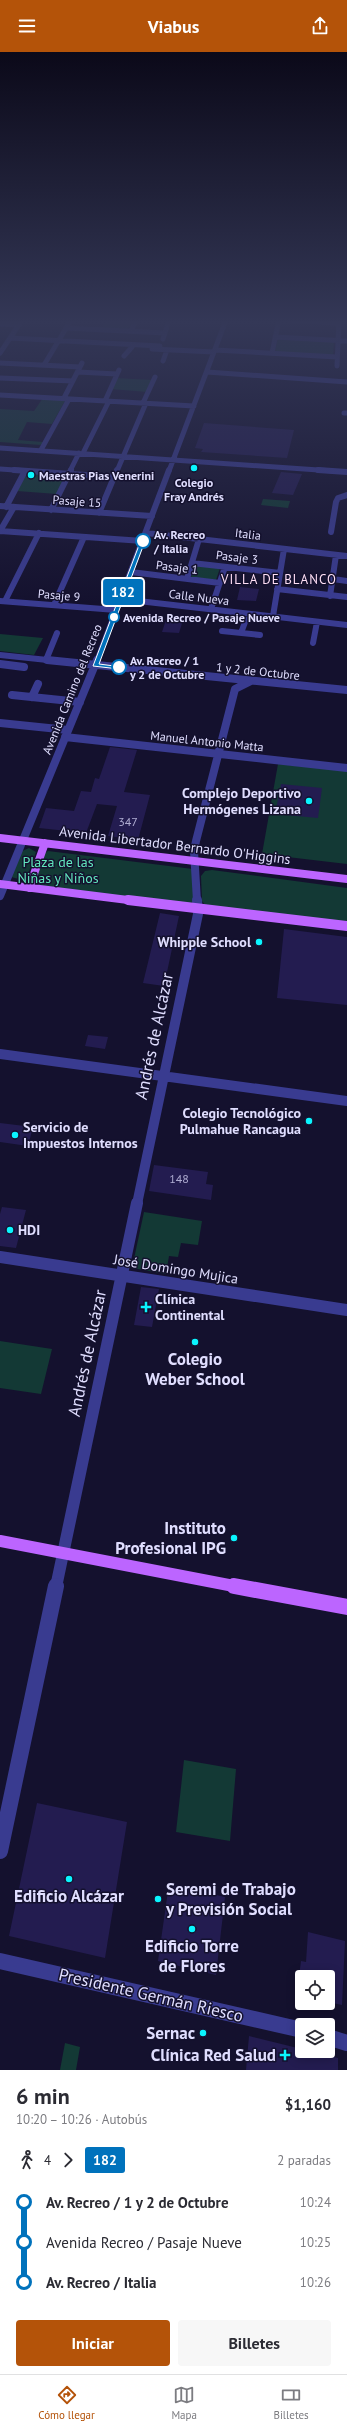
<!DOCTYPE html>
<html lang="es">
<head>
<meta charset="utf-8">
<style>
	body { margin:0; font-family:"PT Sans",sans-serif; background:#f7f7f7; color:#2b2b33; height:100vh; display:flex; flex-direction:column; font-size:15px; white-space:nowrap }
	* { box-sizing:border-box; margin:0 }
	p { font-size:13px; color:#7c7c81 }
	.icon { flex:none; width:22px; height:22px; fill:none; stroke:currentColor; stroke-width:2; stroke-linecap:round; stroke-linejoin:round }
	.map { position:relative; height:2018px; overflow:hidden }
	.sheet { display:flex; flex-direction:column; background:#fff; flex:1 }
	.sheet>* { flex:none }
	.badge { padding:0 8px; border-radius:3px; font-size:14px; line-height:26px }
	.tools { position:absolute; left:295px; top:1918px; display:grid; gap:8px }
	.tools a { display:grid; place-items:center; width:40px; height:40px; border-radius:4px; background:#fff; box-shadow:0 2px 10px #0003; font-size:20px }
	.map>.badge { position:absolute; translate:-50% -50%; box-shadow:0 0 0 2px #fff }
	.legs { display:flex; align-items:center; gap:6px; height:44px; padding:0 16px; font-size:13px }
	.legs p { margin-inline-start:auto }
	.head { display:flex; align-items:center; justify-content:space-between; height:68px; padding:0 16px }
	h1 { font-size:22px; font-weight:800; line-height:30px }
	.action { display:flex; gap:8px; margin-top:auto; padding:8px 16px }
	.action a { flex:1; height:46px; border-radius:4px; background:#b45309; color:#fff; font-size:16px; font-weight:800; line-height:46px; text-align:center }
	.action a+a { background:#f7f7f7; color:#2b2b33 }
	ul { padding:0 16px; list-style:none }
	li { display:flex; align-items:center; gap:14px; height:40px; font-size:15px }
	li i { display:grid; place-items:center; width:6px; height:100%; margin:0 5px; background:currentColor }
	li i::after { content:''; width:10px; height:10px; margin:-5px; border:3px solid; border-radius:50%; background:#fff }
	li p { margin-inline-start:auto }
	li:first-child i { background:linear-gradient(#0000 50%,currentColor 0) }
	li:last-child i { background:linear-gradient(currentColor 50%,#0000 0) }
	header { display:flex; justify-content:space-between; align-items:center; height:52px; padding:0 16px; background:#b45309; color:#fff; font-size:18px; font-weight:800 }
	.tab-bar { display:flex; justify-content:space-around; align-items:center; height:56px; border-top:1px solid #e1e1e2; background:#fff; font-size:11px; color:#7c7c81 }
	.tab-bar a { display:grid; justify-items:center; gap:2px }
	.tab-bar .active { color:#b45309 }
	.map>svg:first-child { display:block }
	.green { fill:#133935 }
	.building { fill:#231c50 }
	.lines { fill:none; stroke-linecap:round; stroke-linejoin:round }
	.minor-far5 { stroke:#393b90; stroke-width:5 }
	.minor-far4 { stroke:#393b90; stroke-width:6 }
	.minor-far3 { stroke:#393b90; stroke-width:8 }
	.minor-far2 { stroke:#393b90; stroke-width:10 }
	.minor-far1 { stroke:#393b90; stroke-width:12 }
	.minor { stroke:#393b90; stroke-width:16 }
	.major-far3 { stroke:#bc65ff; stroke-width:8 }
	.major-far2 { stroke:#bc65ff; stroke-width:10 }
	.major-far1 { stroke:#bc65ff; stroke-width:12 }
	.major { stroke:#bc65ff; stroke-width:16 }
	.line-1 { fill:#0072bc; stroke:#fff }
	.poi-dot { fill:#0af5ff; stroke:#14112e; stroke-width:1.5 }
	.stop-1-dot { fill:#fff; stroke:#0072bc; stroke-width:2 }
	.labels { text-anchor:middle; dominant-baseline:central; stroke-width:3; stroke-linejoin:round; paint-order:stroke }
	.far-poi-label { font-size:12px; font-weight:bold; fill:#e0deff; stroke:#14112e; text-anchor:start }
	.far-street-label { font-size:12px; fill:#e0deff; stroke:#14112e }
	.far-stop-label { font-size:12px; font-weight:bold; fill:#e0deff; stroke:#14112e; text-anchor:start }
	.number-label { font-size:12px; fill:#b1aed3 }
	.far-neighbourhood-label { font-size:13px; letter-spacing:1px; fill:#ffe0f6; stroke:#14112e }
	.poi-label { font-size:14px; font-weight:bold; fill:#e0deff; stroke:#14112e; text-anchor:end }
	.street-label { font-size:14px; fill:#e0deff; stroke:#14112e }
	.park-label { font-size:14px; fill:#62e7be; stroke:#14112e }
	.near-street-label { font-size:17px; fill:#e0deff; stroke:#14112e }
	.near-poi-label { font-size:17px; font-weight:bold; fill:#e0deff; stroke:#14112e }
</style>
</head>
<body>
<header><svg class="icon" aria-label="menu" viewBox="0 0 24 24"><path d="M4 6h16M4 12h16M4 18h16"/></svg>Viabus<svg class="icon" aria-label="share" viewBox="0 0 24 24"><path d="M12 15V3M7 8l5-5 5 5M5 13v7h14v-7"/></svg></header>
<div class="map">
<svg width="347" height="2018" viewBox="0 0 347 2018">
	<rect width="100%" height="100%" fill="#14112e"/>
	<path class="green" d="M106,268h27l-5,10 -26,-1z
		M278,286l56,3 -1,14 -58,-3z
		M115,326l38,2 -5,12 -38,-3z
		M43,346l23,1 -14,25 -25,-2 -9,18 25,2 -2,3 -41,-3v-33l34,2z
		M28,420l39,3 -10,19 -40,-3z
		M263,447l27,2 -2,7 -27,-3z
		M195,514l25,2 -4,12 -25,-3z
		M0,582l43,4 -9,17 -34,-4z
		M278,712l69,7v93l-85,-10z
		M29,796l7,4 -9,25 -4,3 -12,-3 9,-25z
		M48,799l145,18v37l-153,-19c-5,-8 -1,-31 8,-36z
		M212,818l135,18v35l-142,-18 -3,-4 -1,-25 4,-5z
		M144,1160l58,9 -4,24 -17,-2 -3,14 -9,-1 -3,18 -34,-6z
		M0,1289l52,8 -11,45 -41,-6z
		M184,1708l52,9 -6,72 -54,-9z
		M65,1991l15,4 -4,23h-16z"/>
	<path class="building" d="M204,371l90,7 -7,28 -86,-6 2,-3 -8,-1z
		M281,420l21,2 -9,21 -21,-2z
		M240,535l19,2 -3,12 -19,-1z
		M172,564l12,1 -5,16 -17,-1 4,-12h5z
		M110,695l27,3 -13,42 26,3 -12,45 -30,-4 9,-30 -20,-2 -11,29 -47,-5 7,-20 28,3 7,-20 10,1 4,-14 4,1z
		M281,732l41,4 -4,30 -43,-4z
		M160,861l19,3 -15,70 -21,-3z
		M284,877l63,8v68l-70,-7z
		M88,983l20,2 -3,12 -20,-3z
		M0,1071l33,4 -5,19 -28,-4z
		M154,1113l54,7 -2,12 7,1 -2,15 -62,-9z
		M2,1155l24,3 -10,38 -16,-2v-32z
		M141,1235l18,2 -7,38 -18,-2z
		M37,1751l90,19 -22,136 -96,-22z
		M169,1832l56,13 -9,78 -58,-14z
		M308,1880l37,9 -3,64 -14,-3v-25h-29l2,-16 5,1z
		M249,1984l89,22v12h-92z"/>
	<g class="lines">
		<path class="minor-far5" d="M289,268l49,3
			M0,272l19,1
			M66,276l99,5
			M131,279l5,-11
			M275,285l72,4
			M10,286l150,8
			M163,287l6,-19
			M152,297l62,3
			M215,298l122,7
			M0,301l22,-33
			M272,301l7,-33
			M124,304l8,-9
			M163,309l4,-11
			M0,311l80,4
			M44,313l27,-45
			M337,314l2,-46
			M78,320l39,2
			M207,320l140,10
			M0,326l73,3
			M0,343l194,11
			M64,346l18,-35
			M105,349l14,-31
			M143,351l12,-26
			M344,361h3
			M0,396l333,23
			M41,398l28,-51
			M83,401l26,-52
			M0,417l29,2
			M70,419l9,-18
			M117,419l29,-68
			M169,419l57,-151"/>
		<path class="minor-far4" d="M14,418l100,7
			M318,418l29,2
			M0,454l152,10
			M6,455l19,-36
			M51,458l20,-40
			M99,461l18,-43
			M0,479l143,10
			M0,479l14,-24
			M331,480l5,-30 2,-4 9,-3
			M146,481l201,23
			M192,511l88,10
			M131,520l89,11
			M187,527l12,-40
			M333,527l14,2
			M277,537l70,8
			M330,544l6,-41
			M121,547l226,26
			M0,549l116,9
			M5,549l34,-68
			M54,553l30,-68
			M211,557l14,-42
			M273,564l11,-67
			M222,579l38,4
			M241,581l7,-19
			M313,591l4,-21
			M0,603l57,6
			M46,608l11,-27
			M97,609l72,-191"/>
		<path class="minor-far3" d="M47,608l300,30
			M0,612l24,3
			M12,643l68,7
			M32,645l6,-13
			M0,671l68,7
			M65,685l282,31
			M0,844l97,-236
			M197,849l-3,-50 2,-10 39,-152 16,-8"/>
		<path class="minor-far2" d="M0,1002l347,47
			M137,1152l61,-290 -1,-14"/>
		<path class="minor-far1" d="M0,1205l347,53
			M56,1535l81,-384"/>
		<path class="minor" d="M0,1799l56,-265
			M0,1909l302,69
			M328,1985l19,6"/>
		<path class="major-far3" d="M0,786l347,41
			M0,832l136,17
			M29,836l16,-45"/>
		<path class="major-far2" d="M128,848l219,26"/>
		<path class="major-far1" d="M0,1489l239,46"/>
		<path class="major" d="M234,1534l113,21"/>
	</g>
	<linearGradient id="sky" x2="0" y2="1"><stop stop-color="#0b0919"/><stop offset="0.49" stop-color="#343857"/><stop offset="1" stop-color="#343857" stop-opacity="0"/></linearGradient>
	<rect width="347" height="551" fill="url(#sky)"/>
	<path class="line-1" d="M141,488l4,1 -46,123 23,3 -3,2 -26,-3z"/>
	<g class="poi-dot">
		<circle cx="194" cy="416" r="4"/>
		<circle cx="31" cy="423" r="4"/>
		<circle cx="309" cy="749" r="4"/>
		<circle cx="259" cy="890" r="4"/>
		<circle cx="309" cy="1069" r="4"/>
		<circle cx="15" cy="1083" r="4"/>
		<circle cx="10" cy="1178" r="4"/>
		<path d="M144 1249h4v4h4v4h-4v4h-4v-4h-4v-4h4z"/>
		<circle cx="195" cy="1290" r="4"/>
		<circle cx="234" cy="1486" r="4"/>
		<circle cx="69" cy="1827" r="4"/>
		<circle cx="158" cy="1847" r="4"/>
		<circle cx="192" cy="1877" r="4"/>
		<circle cx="203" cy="1981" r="4"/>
		<path d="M283 1997h4v4h4v4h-4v4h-4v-4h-4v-4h4z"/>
	</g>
	<g class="stop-1-dot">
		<circle cx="143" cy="489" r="7"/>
		<circle cx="114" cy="565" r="5"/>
		<circle cx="119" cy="615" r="7"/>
	</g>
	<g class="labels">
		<g class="far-poi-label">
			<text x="39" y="423">Maestras Pias Venerini</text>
			<text x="194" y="430" text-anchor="middle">Colegio<tspan x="194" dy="14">Fray Andrés</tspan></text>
		</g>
		<g class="far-street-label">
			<text transform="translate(77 449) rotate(4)">Pasaje 15</text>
			<text transform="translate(248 482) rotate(7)">Italia</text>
			<text transform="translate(237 505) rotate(7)">Pasaje 3</text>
			<text transform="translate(177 515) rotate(7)">Pasaje 1</text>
			<text transform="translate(59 543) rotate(5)">Pasaje 9</text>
			<text transform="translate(199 545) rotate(7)">Calle Nueva</text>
			<text transform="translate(258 619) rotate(6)">1 y 2 de Octubre</text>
			<text transform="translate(72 637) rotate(-68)">Avenida Camino del Recreo</text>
			<text transform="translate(207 689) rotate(6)">Manuel Antonio Matta</text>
		</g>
		<g class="far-stop-label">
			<text x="154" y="482">Av. Recreo<tspan x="154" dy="14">/ Italia</tspan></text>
			<text x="123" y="565">Avenida Recreo / Pasaje Nueve</text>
			<text x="130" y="608">Av. Recreo / 1<tspan x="130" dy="14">y 2 de Octubre</tspan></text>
		</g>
		<g class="number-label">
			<text x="128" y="769">347</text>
			<text x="179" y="1126">148</text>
		</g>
		<g class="far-neighbourhood-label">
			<text x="279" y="527">VILLA DE BLANCO</text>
		</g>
		<g class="poi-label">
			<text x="301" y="741">Complejo Deportivo<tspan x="301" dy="16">Hermógenes Lizana</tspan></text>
			<text x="251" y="890">Whipple School</text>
			<text x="301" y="1061">Colegio Tecnológico<tspan x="301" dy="16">Pulmahue Rancagua</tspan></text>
			<text x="23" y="1075" text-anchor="start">Servicio de<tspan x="23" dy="16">Impuestos Internos</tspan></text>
			<text x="18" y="1178" text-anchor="start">HDI</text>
			<text x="155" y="1247" text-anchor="start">Clínica<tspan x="155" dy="16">Continental</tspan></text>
		</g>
		<g class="street-label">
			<text transform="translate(175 793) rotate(7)">Avenida Libertador Bernardo O'Higgins</text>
			<text transform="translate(176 1217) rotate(9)">José Domingo Mujica</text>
		</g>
		<g class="park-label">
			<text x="58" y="810">Plaza de las<tspan x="58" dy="16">Niñas y Niños</tspan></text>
		</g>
		<g class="near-street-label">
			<text transform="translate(154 984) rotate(-78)">Andrés de Alcázar</text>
			<text transform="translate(87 1301) rotate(-78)">Andrés de Alcázar</text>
			<text transform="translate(151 1943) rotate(13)">Presidente Germán Riesco</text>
		</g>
		<g class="near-poi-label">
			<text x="195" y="1307">Colegio<tspan x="195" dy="20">Weber School</tspan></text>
			<text x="226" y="1476" text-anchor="end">Instituto<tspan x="226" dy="20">Profesional IPG</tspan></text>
			<text x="166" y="1837" text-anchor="start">Seremi de Trabajo<tspan x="166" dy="20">y Previsión Social</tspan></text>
			<text x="69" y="1844">Edificio Alcázar</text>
			<text x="192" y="1894">Edificio Torre<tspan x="192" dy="20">de Flores</tspan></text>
			<text x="195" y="1981" text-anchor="end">Sernac</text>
			<text x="276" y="2003" text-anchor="end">Clínica Red Salud</text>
		</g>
	</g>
</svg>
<div class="tools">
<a><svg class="icon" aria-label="locate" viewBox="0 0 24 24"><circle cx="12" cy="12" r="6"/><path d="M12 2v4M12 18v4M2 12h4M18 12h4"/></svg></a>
<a><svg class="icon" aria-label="layers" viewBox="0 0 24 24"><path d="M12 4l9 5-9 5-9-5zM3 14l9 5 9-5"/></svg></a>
</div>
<b class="badge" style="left:123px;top:540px;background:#0072bc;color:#fff">182</b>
</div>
<section class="sheet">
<div class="head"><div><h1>6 min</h1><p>10:20 – 10:26 · Autobús</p></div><b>$1,160</b></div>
<div class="legs"><svg class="icon" aria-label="walk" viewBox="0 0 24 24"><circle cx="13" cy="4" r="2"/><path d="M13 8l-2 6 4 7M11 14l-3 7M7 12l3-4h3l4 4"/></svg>4<svg class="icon" aria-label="forward" viewBox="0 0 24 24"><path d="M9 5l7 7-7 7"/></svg><b class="badge" style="background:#0072bc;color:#fff">182</b><p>2 paradas</p></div>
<ul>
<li><i style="color:#0072bc"></i><b>Av. Recreo / 1 y 2 de Octubre</b><p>10:24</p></li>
<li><i style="color:#0072bc"></i><span>Avenida Recreo / Pasaje Nueve</span><p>10:25</p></li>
<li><i style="color:#0072bc"></i><b>Av. Recreo / Italia</b><p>10:26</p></li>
</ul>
<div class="action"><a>Iniciar</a><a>Billetes</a></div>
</section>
<nav class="tab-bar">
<a class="active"><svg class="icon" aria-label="directions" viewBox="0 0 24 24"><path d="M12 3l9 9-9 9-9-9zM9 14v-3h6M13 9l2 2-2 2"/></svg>Cómo llegar</a>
<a><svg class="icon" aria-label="map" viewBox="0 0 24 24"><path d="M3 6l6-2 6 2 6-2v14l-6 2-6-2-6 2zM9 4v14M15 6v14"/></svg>Mapa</a>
<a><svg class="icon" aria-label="tickets" viewBox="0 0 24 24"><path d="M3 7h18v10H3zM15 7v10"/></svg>Billetes</a>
</nav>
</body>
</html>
